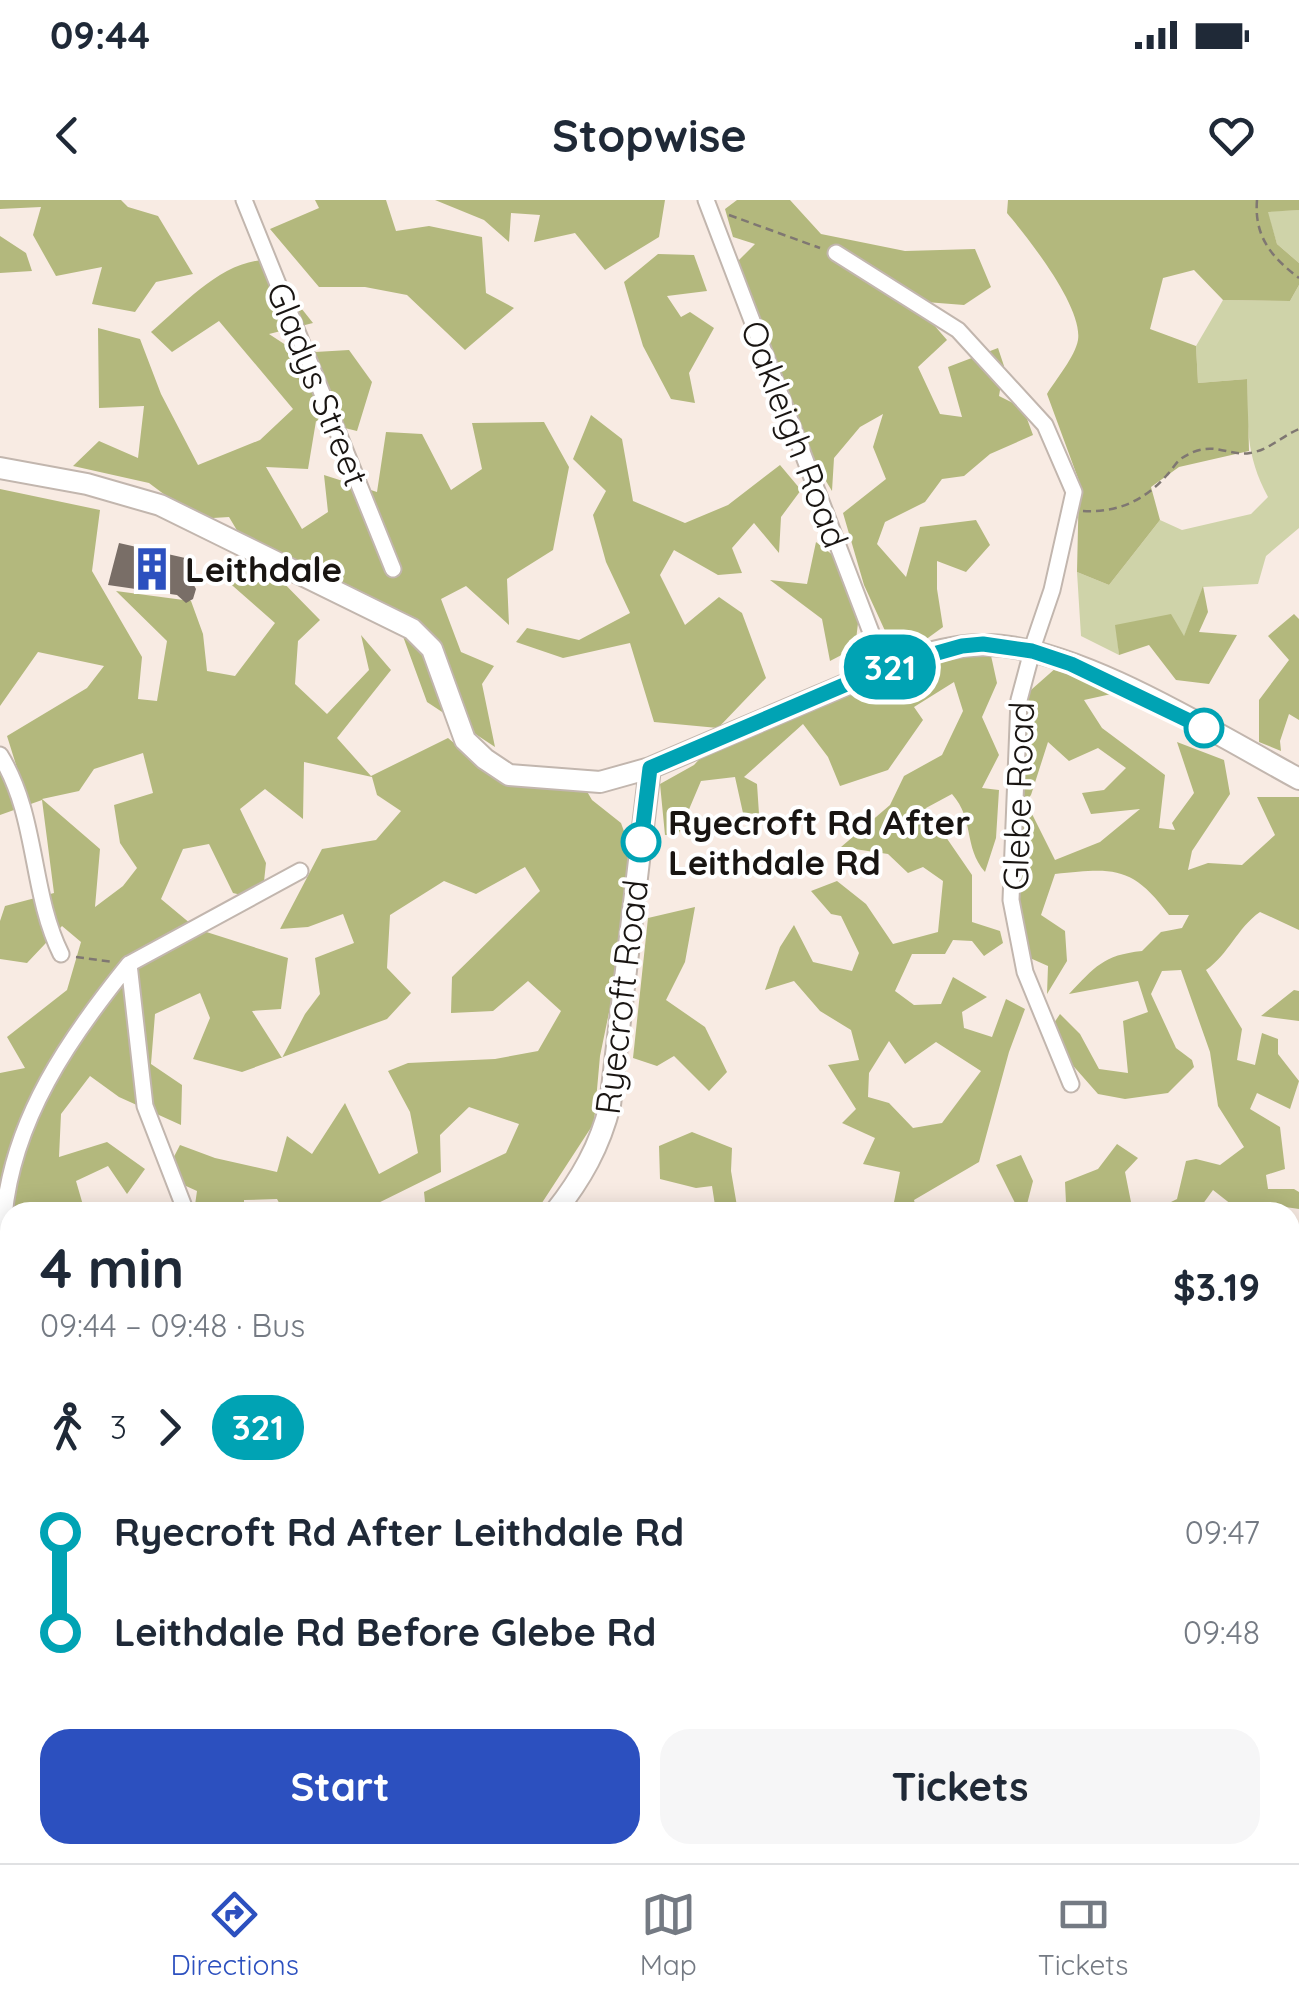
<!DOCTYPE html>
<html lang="en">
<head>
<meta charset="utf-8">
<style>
	body { margin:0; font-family:Quicksand,sans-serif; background:#f6f6f7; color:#1f2937; height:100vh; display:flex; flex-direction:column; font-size:38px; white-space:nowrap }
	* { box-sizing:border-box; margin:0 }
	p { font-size:32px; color:#747a83 }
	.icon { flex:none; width:55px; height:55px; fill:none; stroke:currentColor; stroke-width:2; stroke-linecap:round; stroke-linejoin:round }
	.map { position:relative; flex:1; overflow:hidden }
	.side { position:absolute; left:0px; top:1002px; width:1300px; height:662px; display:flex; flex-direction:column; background:#fff; border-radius:30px 30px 0 0; box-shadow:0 5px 25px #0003 }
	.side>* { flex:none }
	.badge { padding:0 20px; border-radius:32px; font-size:35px; line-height:65px }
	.map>.badge { position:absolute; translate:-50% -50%; box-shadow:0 0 0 5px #fff }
	.legs { display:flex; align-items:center; gap:15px; height:110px; padding:0 40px; font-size:32px }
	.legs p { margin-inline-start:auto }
	.head { display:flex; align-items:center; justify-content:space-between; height:170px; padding:0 40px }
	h1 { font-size:55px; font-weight:800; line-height:75px }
	.button { display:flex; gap:20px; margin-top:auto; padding:20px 40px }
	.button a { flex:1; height:115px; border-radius:30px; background:#2c50bf; color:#fff; font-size:40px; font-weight:800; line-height:115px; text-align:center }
	.button a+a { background:#f6f6f7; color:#1f2937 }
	ul { padding:0 40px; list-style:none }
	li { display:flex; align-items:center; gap:35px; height:100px; font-size:38px }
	li i { display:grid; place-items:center; width:15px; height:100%; margin:0 12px; background:currentColor }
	li i::after { content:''; width:25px; height:25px; margin:-12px; border:8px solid; border-radius:50%; background:#fff }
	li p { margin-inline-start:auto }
	li:first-child i { background:linear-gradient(#0000 50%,currentColor 0) }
	li:last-child i { background:linear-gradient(currentColor 50%,#0000 0) }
	.status { display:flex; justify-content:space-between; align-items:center; height:70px; padding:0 50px; background:#fff; direction:ltr }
	.status svg { height:28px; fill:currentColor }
	header { display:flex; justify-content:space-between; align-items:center; height:130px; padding:0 40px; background:#fff; font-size:45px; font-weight:800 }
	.menu { display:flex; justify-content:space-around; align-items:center; height:140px; border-top:2px solid #e0e1e3; background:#fff; font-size:28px; color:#747a83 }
	.menu a { display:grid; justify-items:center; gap:5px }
	.menu .on { color:#2c50bf }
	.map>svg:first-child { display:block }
	.green { fill:#cfd3a9 }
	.forest { fill:#b3b87d; fill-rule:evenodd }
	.building { fill:#796e67 }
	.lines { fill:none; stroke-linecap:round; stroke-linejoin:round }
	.minor-casing { stroke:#c2b6ae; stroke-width:19 }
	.tertiary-casing { stroke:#c2b6ae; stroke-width:24 }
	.path { stroke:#7f7772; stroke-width:2.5; stroke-dasharray:8 5; stroke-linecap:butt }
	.minor { stroke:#fff; stroke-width:15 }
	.tertiary { stroke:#fff; stroke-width:20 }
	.line-1-casing { stroke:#fff; stroke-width:22 }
	.line-1 { stroke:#00a3b4; stroke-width:15 }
	.stop-1-dot { fill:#fff; stroke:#00a3b4; stroke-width:5 }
	.labels { text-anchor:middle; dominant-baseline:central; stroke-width:8; stroke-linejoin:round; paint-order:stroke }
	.street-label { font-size:35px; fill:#191512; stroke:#fff }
	.poi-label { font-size:35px; font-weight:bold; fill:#191512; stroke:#fff; text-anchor:start }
	.stop-label { font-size:35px; font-weight:bold; fill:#191512; stroke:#fff; text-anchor:start }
</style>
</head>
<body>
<div class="status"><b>09:44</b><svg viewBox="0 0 49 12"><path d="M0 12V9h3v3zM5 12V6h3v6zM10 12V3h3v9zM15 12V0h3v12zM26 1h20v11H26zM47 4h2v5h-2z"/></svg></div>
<header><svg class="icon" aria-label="back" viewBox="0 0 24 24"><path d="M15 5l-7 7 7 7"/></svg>Stopwise<svg class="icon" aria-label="heart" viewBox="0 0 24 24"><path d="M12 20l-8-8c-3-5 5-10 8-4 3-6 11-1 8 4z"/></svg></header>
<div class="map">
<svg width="1299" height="1663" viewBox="0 0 1299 1663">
	<rect width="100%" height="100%" fill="#f8ebe3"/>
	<path class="green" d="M1299,10v53l-22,-19 -10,-33z
		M1299,85v243l-33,28 -8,28 -55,3 -19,50 -68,-12 3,30 -38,-19 -4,-64 32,13 51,-65 22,10 69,-16 17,-17c-23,-43 -20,-71 -21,-118l-49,4 -2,-37 27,-46 67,1z
		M602,1655h150l-11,8h-124z
		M783,1655h383l8,8h-398z"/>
	<path class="forest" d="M0,0h121l7,7 30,9 35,58 -37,8 -21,30 -43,-8 10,-37 -46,9 -23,-41 8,-28 -41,2z
		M315,0h71l10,31 33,-5 53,11 4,56 28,15 -49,42 -58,-55 -42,-8h-46l-49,-58 49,-21z
		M435,0h230l-6,37 -54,33 -30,-37 -41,9 6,-27 -29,-2 -2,29 -25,-22z
		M737,0h53l31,34 84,17 70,-2 16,38 -27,18 -51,-4 34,39 -29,27 22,47 22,3 -14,-50 50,-19 6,18 -5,30 24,12 10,27 -43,19 -26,22 -22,3 -17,23 -40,20 -8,22 29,33 14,-50 56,-7 14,25 -24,27 -29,-11v28l6,38 -22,16 -29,3 -28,-61 -21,-72 43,-34 -13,-32 10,-33 -23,13 -26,31 -2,33c-44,-70 -70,-151 -95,-229l18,-18 -22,-7 -8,-28z
		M1008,0h291v10l-31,2 9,32 22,19v22l-9,16 -67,-1 -29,-30 -31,8 -13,51 46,17 2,37 49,-4 2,72 -70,16 -28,20 9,33 -51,65 -32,-13 2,-91 -32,-87c9,-15 28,-37 31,-54 5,-33 -50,-102 -71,-127z
		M0,36l26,17 6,18 -32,2z
		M658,54l36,1 13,36 -40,5 14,21 9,-5 24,16 -25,45 6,30 -24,-4 -28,-53 -19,-64z
		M263,60l50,63 -44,11 29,19 51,-3 23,32 -15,49 -41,-10 -8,48 -42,-2 36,62 26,-17 -4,-37 53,17 9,-60 36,2 29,56 31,-21 -10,-46 72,-1 25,45 -16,83 -46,29 2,46 -43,-39 -25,13 20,53 33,14 -12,18 13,63 -68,-45 -34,-93 -152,-72 -12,-20 -32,2 -48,-36 -76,-17 26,-25 39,17 6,-52 -45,2 -1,-80 42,11 21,55 37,71 62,-25 33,-31 -74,-88 -47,31 -21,-20c32,-27 69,-69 112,-72z
		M591,215l31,24 11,62 52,22 43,-18 52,-40 21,25 -20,27 -2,36 -25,-30 -22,25 10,25 -24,2 -44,-25 -14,25 25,50 34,-28 23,16 24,65 -48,50 -64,-6 -24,-79 -67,15 -47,-16 11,-14 52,12 51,-27 -24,-51 -13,-47 13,-24 -33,-32z
		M0,289l100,21 -8,61 50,86 -4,42 19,2 10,-60 -51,-50 75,10 12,33 4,37 28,5 40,-53 -66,-58 61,4 50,51 -22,21 -3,43 32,30 42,-44 -8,-35 30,35 -54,68 34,38 77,-38 49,41 55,11 33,-2 7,12 29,23 23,64 -14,24 -30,145 -6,67 -58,89h-110l-2,-20 82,-39 13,-29 -50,-17 -29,28 1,37 -81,40h-76l-7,-13 -33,1v12h-50l3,-21 -33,-15 16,-31 35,13 62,14 10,-36 25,18 33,-51 34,71 39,-21 -8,-41 -22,-41 20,-8 87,-4 43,-8 23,-40 -33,-30 -35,30 -42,2 1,-36 88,-86 -15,-24 -49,27 -32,-13 -54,34 -3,53 24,25 -24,26 -145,53 -49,-13 17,-41 -10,-25 -45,21 -4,50 31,21 -1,40 -62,-28 -29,-21 -29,38 -2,43 48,-15 38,27 -18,25 -19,-28 -32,15 9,31h-75v237l-10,2v-378l25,-5 -18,-31 60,-47 14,-48 -19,-16 -35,37 -27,-4v-38l5,-15 49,-13 -12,-93 -42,15v-41l17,-6 -10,-32 80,-48 17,-22 -66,-14 -38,54zM143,553l10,40 -39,12 6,38 17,25 -14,18 -28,21 5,-58 -58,-50 37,-8 15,-22zM304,562l68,15 5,18 24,16 -25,29 -54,9 -42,80 28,-2 35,-13 11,29 -39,15 5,36 -15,20 -23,44 -30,-47 29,-2 7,-51 -91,-29 -36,-30 22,-50 26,-5 24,49 29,7 4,-37 -26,-54 25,-20 38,30z
		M816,342l31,24 12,49 -4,33 -25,13 -8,-42 -52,-39 37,4z
		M1203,386l5,26 -9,20 38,3 -28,49 -33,-4 -27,-35 -30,10 -4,-30 56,-11 13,22z
		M1294,414l5,5v101l-10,-6 -9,27 1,10 -22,-9v-42l30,-40 -21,-24z
		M990,451l7,32 -15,34 17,38 -17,33 17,2 -3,48 -11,34c-22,-26 -10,-52 -33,-78l-26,14 46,67v47l28,9 3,12 -19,13 -12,-15 -19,-1 -8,14h-33l-17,37 19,14 27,-1 12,-27 34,20 -25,15 2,16 28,9 14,-38 19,10 -16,43 -30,110 -65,38 3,12h-25l8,-40 -37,-8 12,-26 -33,-15 14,-14 -28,-44 31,-5 -8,-30 -31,-19 -26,-30 -29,9 15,-43 14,-22 19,37 39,9 7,-18 -18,-37 -10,-2 -20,-23 26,-10 29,23 27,40 45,-12 5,-51 -20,-14 -15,6 -20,-19 -47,-7 49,-42 14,-29 38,-21 21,-44 -9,-29 -40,25 9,13 -35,50 -48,16 -12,-29 -25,-33 -59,53 13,7 2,30 -16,-1 -8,-36 -34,4 -22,52 -14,2 -5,-51 34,-19 12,-13 158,-69 39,-4 36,-22zM889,841l16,23 31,-22 45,29 -39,52 -29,5 -24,-25 -21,-6 1,-24z
		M1057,467l68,24 -41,9 18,28 63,47 -6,53 16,2 -3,-7 22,-30 -17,-51 47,18 6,34 -38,57 -4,19 20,-7 34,2 33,-30 -18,-38h42v133l-39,-18c-23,16 -31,42 -54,58l36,59 -5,31 18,5 7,-32 16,6v15l21,27 -9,28 -33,-16 -7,16 30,18 5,42 -19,6 2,14h26l5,3v17l-27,-4 -6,7h-25l-28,-22 -16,22h-46l26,-13 9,-38 10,-2 24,6 24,-18 -26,-41 -8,-54 -29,-82 -19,1 -11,23 25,54 16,12 2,7 -26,26 -43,6 -27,-5 -52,-59 14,-21 20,20 19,35 29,4 -5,-52 25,-9 -10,-31 -69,13c26,-27 34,-39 73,-43l19,-19 21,-4 7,-13h-20c-37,-50 -56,-47 -114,-41l-14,41 24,16 2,30 -20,33 1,-28 -27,-12 -11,-52 8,-41 -14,-18 28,-29 23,46 45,-18 40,-33 -49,5 -9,-21 22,-3 22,-22 -28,-20 -29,13 -21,-19 -17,53 -17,20 9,-118z
		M695,707l-10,55 -19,38 39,27 22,45 -18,19 -35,-35 -17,10 -24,-8 15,-140z
		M1294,790l5,1v30l-38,-5z
		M692,932l40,16 -1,23 7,41h-22l-4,-26 -16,2 -36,-9 -1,-33z
		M1117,944l21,14 -13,14 8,40h-87v-7l20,-2 -1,-21 33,-13z
		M1021,955l12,26 -8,31h-11l3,-5 -21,-42z
		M1290,1088l9,10v85l-9,3z
		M1290,1463l9,4v196h-125l-8,-8h124z
		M409,1655h87l3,8h-90z
		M752,1655h337l-1,8h-347z"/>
	<path class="building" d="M119,343l75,17 -4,18 6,11 -3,10 -7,4 -9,-8 -69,-10z"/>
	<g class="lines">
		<g class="minor-casing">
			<path id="minor" d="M244,0l149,369
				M706,0l179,469
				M836,53l122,77 87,95 29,67 -22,98 -17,50 -16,60 -8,200 14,72 46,112
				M0,555c38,61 30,136 61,199
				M129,764l16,142 41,106
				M0,1101c5,-28 1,-57 4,-85 9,-97 65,-178 125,-252l171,-93
				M1290,1181l9,-2
				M1290,1328l9,-3
				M102,1655l3,8"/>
		</g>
		<g class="tertiary-casing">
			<path id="tertiary" d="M0,268l87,16 73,21 252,124 20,20 33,91 20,19 24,16 91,7 50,-14c56,-24 113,-48 169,-72 51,-21 110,-52 167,-51 90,0 232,90 313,134
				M555,1012c26,-33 45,-66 55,-107l40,-337
				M0,1265l10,-5"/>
		</g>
		<path class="path" d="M1257,0c-3,36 14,57 42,78
			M729,15l91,33
			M1083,311c34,2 61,-10 84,-36 5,-5 9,-13 15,-17 31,-20 45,-1 68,-5 19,-3 32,-17 49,-24
			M76,757l37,5
			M1290,1266l9,-3
			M700,1663l28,-8
			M733,1663l9,-8"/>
		<use href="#minor" class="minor"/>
		<use href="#tertiary" class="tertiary"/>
	</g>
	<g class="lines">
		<g class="line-1-casing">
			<path id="line-1" d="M641,642l9,-74 234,-100 78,-22 21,-2 49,7 39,13 133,64"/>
		</g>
		<use href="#line-1" class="line-1"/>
	</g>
	<defs>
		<g id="building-bare" transform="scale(3.45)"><path d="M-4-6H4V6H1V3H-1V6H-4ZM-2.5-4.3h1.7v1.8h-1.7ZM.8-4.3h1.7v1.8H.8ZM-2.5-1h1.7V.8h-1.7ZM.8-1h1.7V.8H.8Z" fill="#2c50bf" stroke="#fff" stroke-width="2.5" paint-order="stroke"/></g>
	</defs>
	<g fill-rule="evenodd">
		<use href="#building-bare" x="152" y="369"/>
	</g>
	<g class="stop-1-dot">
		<circle cx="1204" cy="528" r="18"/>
		<circle cx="641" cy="642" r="18"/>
	</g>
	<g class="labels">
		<g class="street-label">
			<text transform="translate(318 184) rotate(68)">Gladys Street</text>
			<text transform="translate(795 234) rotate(69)">Oakleigh Road</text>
			<text transform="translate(1018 596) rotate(-88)">Glebe Road</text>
			<text transform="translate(621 797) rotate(-83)">Ryecroft Road</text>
		</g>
		<g class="poi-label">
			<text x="185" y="369">Leithdale</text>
		</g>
		<g class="stop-label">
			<text x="668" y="622">Ryecroft Rd After<tspan x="668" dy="40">Leithdale Rd</tspan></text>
		</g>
	</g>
</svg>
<b class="badge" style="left:890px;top:467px;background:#00a3b4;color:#fff">321</b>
<section class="side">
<div class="head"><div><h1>4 min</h1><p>09:44 – 09:48 · Bus</p></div><b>$3.19</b></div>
<div class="legs"><svg class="icon" aria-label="walk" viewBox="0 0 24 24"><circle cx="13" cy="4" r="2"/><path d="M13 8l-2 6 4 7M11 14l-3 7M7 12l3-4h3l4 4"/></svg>3<svg class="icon" aria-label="forward" viewBox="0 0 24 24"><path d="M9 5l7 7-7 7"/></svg><b class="badge" style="background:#00a3b4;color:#fff">321</b></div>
<ul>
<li><i style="color:#00a3b4"></i><b>Ryecroft Rd After Leithdale Rd</b><p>09:47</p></li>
<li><i style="color:#00a3b4"></i><b>Leithdale Rd Before Glebe Rd</b><p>09:48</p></li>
</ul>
<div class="button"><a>Start</a><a>Tickets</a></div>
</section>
</div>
<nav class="menu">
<a class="on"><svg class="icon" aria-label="directions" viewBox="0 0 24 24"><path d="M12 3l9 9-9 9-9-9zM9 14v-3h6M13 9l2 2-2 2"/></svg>Directions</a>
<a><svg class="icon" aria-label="map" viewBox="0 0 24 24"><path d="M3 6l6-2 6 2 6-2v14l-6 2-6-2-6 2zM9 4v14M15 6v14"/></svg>Map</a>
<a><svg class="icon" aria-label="tickets" viewBox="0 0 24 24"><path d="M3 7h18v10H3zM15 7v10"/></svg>Tickets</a>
</nav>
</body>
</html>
